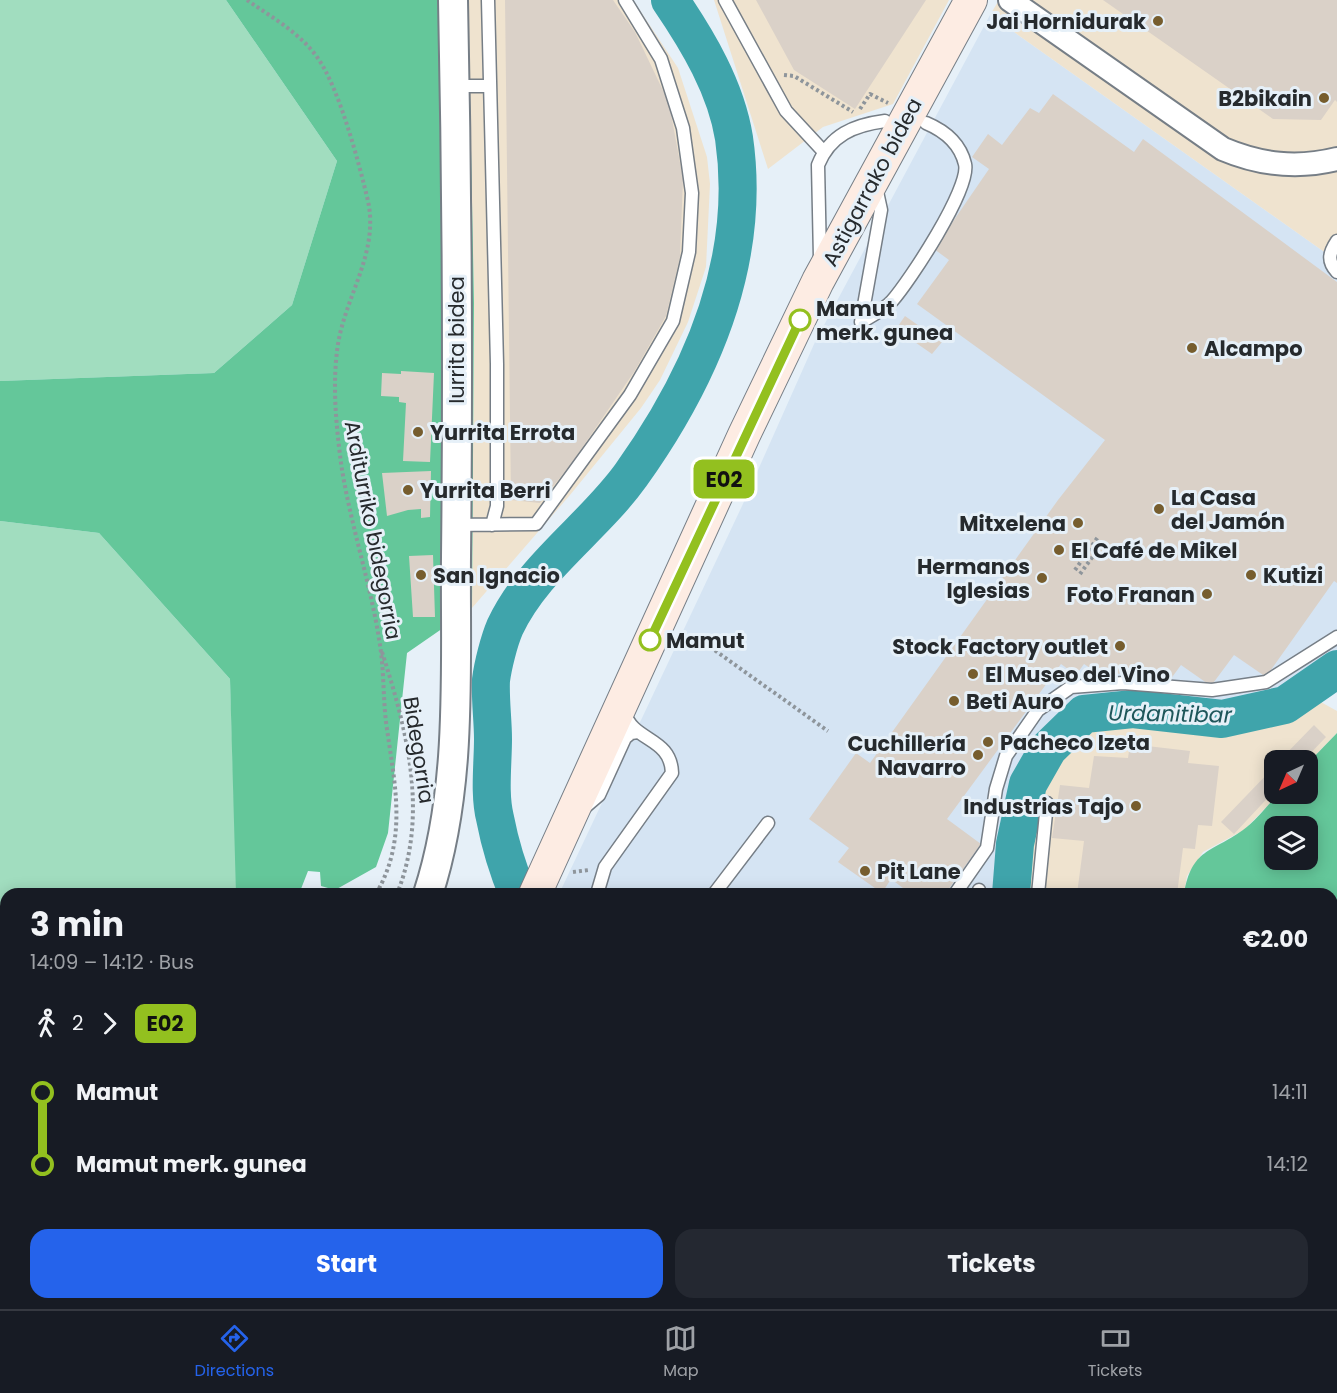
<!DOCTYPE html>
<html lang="en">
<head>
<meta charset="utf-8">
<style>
	body { margin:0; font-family:Poppins,sans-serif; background:#242831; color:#f1f3f6; height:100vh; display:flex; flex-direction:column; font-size:22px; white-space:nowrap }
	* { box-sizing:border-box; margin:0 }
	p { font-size:20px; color:#9ea1a6 }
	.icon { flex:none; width:33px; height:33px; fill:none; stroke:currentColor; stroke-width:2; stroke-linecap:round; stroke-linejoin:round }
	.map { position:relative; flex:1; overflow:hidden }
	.side { position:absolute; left:0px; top:888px; width:1338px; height:422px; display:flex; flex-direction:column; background:#171b24; border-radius:18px 18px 0 0; box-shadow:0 3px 15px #0003 }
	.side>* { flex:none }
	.badge { padding:0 12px; border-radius:9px; font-size:21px; line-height:39px }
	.needle { width:39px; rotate:224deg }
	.tools { position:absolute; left:1264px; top:750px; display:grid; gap:12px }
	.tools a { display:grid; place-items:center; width:54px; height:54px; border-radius:12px; background:#171b24; box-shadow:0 3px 15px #0003; font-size:30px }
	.map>.badge { position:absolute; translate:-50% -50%; box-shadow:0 0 0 3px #fff }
	.legs { display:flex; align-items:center; gap:9px; height:66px; padding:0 30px; font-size:20px }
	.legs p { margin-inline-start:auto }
	.head { display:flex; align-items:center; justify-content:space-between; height:102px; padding:0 30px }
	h1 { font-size:33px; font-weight:700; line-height:45px }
	.cta { display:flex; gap:12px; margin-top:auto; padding:12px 30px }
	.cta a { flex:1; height:69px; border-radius:18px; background:#2563eb; color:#fff; font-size:24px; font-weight:700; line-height:69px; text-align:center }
	.cta a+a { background:#242831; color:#f1f3f6 }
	ul { padding:0 30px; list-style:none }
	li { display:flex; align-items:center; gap:21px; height:72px; font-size:22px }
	li i { display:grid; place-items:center; width:9px; height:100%; margin:0 8px; background:currentColor }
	li i::after { content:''; width:15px; height:15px; margin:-8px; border:4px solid; border-radius:50%; background:#171b24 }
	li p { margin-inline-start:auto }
	li:first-child i { background:linear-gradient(#0000 50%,currentColor 0) }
	li:last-child i { background:linear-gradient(currentColor 50%,#0000 0) }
	.dock { display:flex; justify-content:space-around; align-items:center; height:84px; border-top:2px solid #363941; background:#171b24; font-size:16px; color:#9ea1a6 }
	.dock a { display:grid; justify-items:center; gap:3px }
	.dock .on { color:#2563eb }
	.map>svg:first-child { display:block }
	.built { fill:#d5e4f3 }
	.industrial { fill:#efe3cf }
	.green { fill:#a1ddbf }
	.forest { fill:#64c79a; fill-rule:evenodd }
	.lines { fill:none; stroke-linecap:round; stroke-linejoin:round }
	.river { stroke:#3fa4ab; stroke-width:38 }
	.building { fill:#dad1c8 }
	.service-casing { stroke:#767e86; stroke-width:15 }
	.minor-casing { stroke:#767e86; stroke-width:26 }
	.tertiary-casing { stroke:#767e86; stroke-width:32 }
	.secondary-casing { stroke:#767e86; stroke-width:34 }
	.path { stroke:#8e959b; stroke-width:4; stroke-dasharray:3 3; stroke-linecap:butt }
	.service { stroke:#fff; stroke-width:12 }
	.minor { stroke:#fff; stroke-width:22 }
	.tertiary { stroke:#fff; stroke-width:28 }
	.secondary { stroke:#fdece3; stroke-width:32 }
	.line-1-casing { stroke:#fff; stroke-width:14 }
	.line-1 { stroke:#93c01f; stroke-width:9 }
	.poi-dot { fill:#765d2e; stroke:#e6f0f8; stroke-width:2 }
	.stop-1-dot { fill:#fff; stroke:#93c01f; stroke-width:3 }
	.labels { text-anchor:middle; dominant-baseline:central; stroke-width:6; stroke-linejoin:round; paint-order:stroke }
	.poi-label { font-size:21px; font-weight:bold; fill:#262a2d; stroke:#e6f0f8; text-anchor:start }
	.street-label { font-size:21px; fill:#262a2d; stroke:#e6f0f8 }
	.stop-label { font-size:21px; font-weight:bold; fill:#262a2d; stroke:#e6f0f8; text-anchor:start }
	.water-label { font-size:22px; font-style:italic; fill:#1e565a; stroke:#e6f0f8 }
</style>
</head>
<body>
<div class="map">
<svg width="1337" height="1309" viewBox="0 0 1337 1309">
	<rect width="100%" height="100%" fill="#e6f0f8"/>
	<path class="built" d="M990,15l347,246v395l-38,28 -33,16 -28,6 -127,-9 -32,8 -21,10 -16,15 -22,35 -9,27 -13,102h-439l183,-388 73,-164z"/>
	<path class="industrial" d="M468,0h165l45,68 29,89 3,27 -4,83 -18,55 -28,58 -19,28 -71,87 -98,113 2,-305z
		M714,0h235l-56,104 -70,23 -55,42z
		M999,0h338v261l-347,-246z
		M1319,701l18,10v22l-29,30v-3h-33v34h4l-35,36 -41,22 -16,24 -3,18h-163l8,-74 8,-37 37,-49 22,-10 128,7 38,-2z
		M500,1304h367l12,5h-373z"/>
	<path class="green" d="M0,0h226l111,161 -45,144 -78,68 -214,8z
		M0,521l99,12 131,146 7,212 -1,3h-230v206l-6,-2z
		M6,1152v131l-6,6v-135z
		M347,1304h101l-1,5h-99z"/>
	<path class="forest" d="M226,0h242l6,303 -2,305 -65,45 -19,180 -12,34 -41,23 -14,-4 -1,-14 -12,-1 -9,23h-63l-6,-215 -131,-146 -99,-12v-140l214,-8 78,-68 45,-144z
		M1337,733v576h-118v-5h113v-410h-148c8,-46 27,-41 59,-64 13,-9 24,-25 36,-36h29v-31zM1275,826h33v34h-33z
		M185,1304h112l5,5h-115z"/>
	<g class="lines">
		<path class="river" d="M518,894c-10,-24 -18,-50 -23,-76 -6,-24 -2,-54 -2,-79 0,-19 -3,-40 -2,-59 2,-15 8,-39 14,-53 28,-60 88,-99 126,-152 70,-98 121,-214 103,-337 -8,-50 -36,-97 -64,-138
			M1011,894l4,-50 13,-60 20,-35 36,-35 49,-5 89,10 63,-14 52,-36
			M934,1304l2,5"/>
	</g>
	<path class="building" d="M505,0h108l22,32 34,71 14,76 -3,78 -14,59 -32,56 -61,89 -33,42 -29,-3z
		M756,0h170l-71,109 -61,-39z
		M1103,0h234v102l-2,-2 -14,20 -48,-1z
		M1053,94l81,58 9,-13 194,143v301l-3,-2 -68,96 -32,-22 -23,31 -30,-21 -11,15 -17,-11 -51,7 -18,-12 -8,11 -15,-11 -114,155 34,25 -36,50h-34l-20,-15 -9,14 -44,-31 11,-14 -40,-29 47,-66 14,10 188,-263 47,-60 -188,-136 32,-44 -15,-11 55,-80 -17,-12 16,-23 14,11 28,-37 9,5z
		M905,316l37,26 -10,12 -36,-25z
		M401,371l33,2 -4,89 -27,-1 3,-58 -7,-1v-5l-18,-1 1,-23 19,1z
		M431,471l-1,46 -9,1v-9l-13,1 -21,6 -5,-43z
		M433,555l2,62h-22l-4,-61z
		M1314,725l12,12 -22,23h-24z
		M1130,744l60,7 -2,12 31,3 -7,60 -14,-1 -3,24 -12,-1 -6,46h-100l7,-53 -32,-3 8,-53 29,3 5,-32 34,2z
		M1275,766v24l-41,44 -13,-12z
		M551,1304h272l11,5h-281z
		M1019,1304h160l-1,5h-159z"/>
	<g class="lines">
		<g class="service-casing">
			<path id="service" d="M488,0l9,364v142l-5,19
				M725,0l61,111 38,41
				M455,86h35
				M1337,241c-8,12 -10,20 0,31
				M820,258l-2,-93c12,-30 36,-40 67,-44
				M861,322c10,-6 23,-12 31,-21 17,-19 79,-113 73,-137 -5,-21 -20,-33 -39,-41
				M861,322l20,-112 -5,-23
				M457,525l79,-1 94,-129 43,-74 16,-69 3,-59 -9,-65 -22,-69 -36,-59
				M585,807l14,-12 26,-57 6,-5 7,-1
				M597,894l8,-27 67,-94c-1,-36 -39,-31 -48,-61
				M714,894l54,-71
				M955,894l32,-46 9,-59 10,-33 32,-46 33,-23 52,-4 89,7 54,-8 71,-45
				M979,894v-4
				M1038,894l9,-91
				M999,1309l1,-5"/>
		</g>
		<g class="minor-casing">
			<path id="minor" d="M1010,0l213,149c38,16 74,20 114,10
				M0,1139h6
				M1298,1304l3,5
				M84,1309l3,-5
				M1203,1309l1,-5"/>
		</g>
		<g class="tertiary-casing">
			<path id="tertiary" d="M428,894c35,-107 27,-226 28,-337 2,-186 1,-371 -3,-557"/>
		</g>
		<g class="secondary-casing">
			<path id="secondary" d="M535,894l209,-459 74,-154 153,-281
				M333,1304l1,5
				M463,1309v-5"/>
		</g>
		<path class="path" d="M247,0c24,17 52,32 70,57 22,30 42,106 51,144 11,51 -22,94 -30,143 -6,39 -2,80 3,119 9,61 30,121 39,182 4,25 3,51 6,77 8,60 23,115 -10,172
			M784,75l10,1 59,36
			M860,109l10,-15 18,9
			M1075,570l23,-33
			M1080,574l24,-33
			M678,640l14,5
			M710,647l118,84
			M382,652c25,78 47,162 15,242
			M573,872l16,-2
			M0,1300l6,-6
			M495,1304l4,5
			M901,1304l5,5"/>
		<use href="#service" class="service"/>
		<use href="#minor" class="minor"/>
		<use href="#tertiary" class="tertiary"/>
		<use href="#secondary" class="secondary"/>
	</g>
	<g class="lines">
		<g class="line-1-casing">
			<path id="line-1" d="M650,640l150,-320"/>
		</g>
		<use href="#line-1" class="line-1"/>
	</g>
	<g class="poi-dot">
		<circle cx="1158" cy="21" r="6"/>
		<circle cx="1324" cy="98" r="6"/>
		<circle cx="1192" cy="348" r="6"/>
		<circle cx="418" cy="432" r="6"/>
		<circle cx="408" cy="490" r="6"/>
		<circle cx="1159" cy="509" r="6"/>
		<circle cx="1078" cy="523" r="6"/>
		<circle cx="1059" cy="550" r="6"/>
		<circle cx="421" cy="575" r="6"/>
		<circle cx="1251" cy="575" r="6"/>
		<circle cx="1042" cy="578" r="6"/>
		<circle cx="1207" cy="594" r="6"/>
		<circle cx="1120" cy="646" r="6"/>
		<circle cx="973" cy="674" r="6"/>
		<circle cx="954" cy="701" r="6"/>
		<circle cx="988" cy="742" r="6"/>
		<circle cx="978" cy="755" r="6"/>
		<circle cx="1136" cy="806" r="6"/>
		<circle cx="865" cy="871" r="6"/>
	</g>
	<g class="stop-1-dot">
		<circle cx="800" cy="320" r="10"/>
		<circle cx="650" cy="640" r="10"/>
	</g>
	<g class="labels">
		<g class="poi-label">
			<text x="1146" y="21" text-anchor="end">Jai Hornidurak</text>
			<text x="1312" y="98" text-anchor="end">B2bikain</text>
			<text x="1204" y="348">Alcampo</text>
			<text x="430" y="432">Yurrita Errota</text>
			<text x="420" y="490">Yurrita Berri</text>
			<text x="1171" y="497">La Casa<tspan x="1171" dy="24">del Jamón</tspan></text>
			<text x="1066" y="523" text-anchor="end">Mitxelena</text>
			<text x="1071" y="550">El Café de Mikel</text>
			<text x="1030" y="566" text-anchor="end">Hermanos<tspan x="1030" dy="24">Iglesias</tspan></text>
			<text x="433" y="575">San Ignacio</text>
			<text x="1263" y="575">Kutizi</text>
			<text x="1195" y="594" text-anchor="end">Foto Franan</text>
			<text x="1108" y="646" text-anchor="end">Stock Factory outlet</text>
			<text x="985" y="674">El Museo del Vino</text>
			<text x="966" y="701">Beti Auro</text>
			<text x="1000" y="742">Pacheco Izeta</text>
			<text x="966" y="743" text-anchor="end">Cuchillería<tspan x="966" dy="24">Navarro</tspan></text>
			<text x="1124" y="806" text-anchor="end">Industrias Tajo</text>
			<text x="877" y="871">Pit Lane</text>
		</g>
		<g class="street-label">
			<text transform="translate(872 182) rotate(-62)">Astigarrako bidea</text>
			<text transform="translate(456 340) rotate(-90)">Iurrita bidea</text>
			<text transform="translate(373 530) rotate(79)">Arditurriko bidegorria</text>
			<text transform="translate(419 750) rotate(81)">Bidegorria</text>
		</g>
		<g class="stop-label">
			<text x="816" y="308">Mamut<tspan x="816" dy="24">merk. gunea</tspan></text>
			<text x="666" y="640">Mamut</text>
		</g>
		<g class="water-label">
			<text transform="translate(1170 714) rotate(1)">Urdanitibar</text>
		</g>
	</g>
</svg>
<div class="tools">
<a><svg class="needle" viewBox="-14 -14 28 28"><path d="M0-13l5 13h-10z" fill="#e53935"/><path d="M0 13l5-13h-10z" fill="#9ea1a6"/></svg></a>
<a><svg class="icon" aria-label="layers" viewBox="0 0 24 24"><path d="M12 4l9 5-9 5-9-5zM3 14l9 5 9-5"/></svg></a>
</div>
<b class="badge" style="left:724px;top:479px;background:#93c01f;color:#111">E02</b>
<section class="side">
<div class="head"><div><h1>3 min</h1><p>14:09 – 14:12 · Bus</p></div><b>€2.00</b></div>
<div class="legs"><svg class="icon" aria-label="walk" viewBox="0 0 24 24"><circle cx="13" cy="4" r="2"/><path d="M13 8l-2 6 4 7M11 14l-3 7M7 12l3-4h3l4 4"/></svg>2<svg class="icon" aria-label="forward" viewBox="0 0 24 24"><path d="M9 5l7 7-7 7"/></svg><b class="badge" style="background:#93c01f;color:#111">E02</b></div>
<ul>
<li><i style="color:#93c01f"></i><b>Mamut</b><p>14:11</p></li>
<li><i style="color:#93c01f"></i><b>Mamut merk. gunea</b><p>14:12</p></li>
</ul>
<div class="cta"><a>Start</a><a>Tickets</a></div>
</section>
</div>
<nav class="dock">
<a class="on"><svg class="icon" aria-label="directions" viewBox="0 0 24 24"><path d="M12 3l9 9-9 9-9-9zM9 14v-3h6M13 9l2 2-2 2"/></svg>Directions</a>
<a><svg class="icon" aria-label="map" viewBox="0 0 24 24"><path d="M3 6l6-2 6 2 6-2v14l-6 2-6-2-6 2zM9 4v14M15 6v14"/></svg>Map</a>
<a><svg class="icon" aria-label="tickets" viewBox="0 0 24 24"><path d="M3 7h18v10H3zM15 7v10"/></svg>Tickets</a>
</nav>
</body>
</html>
